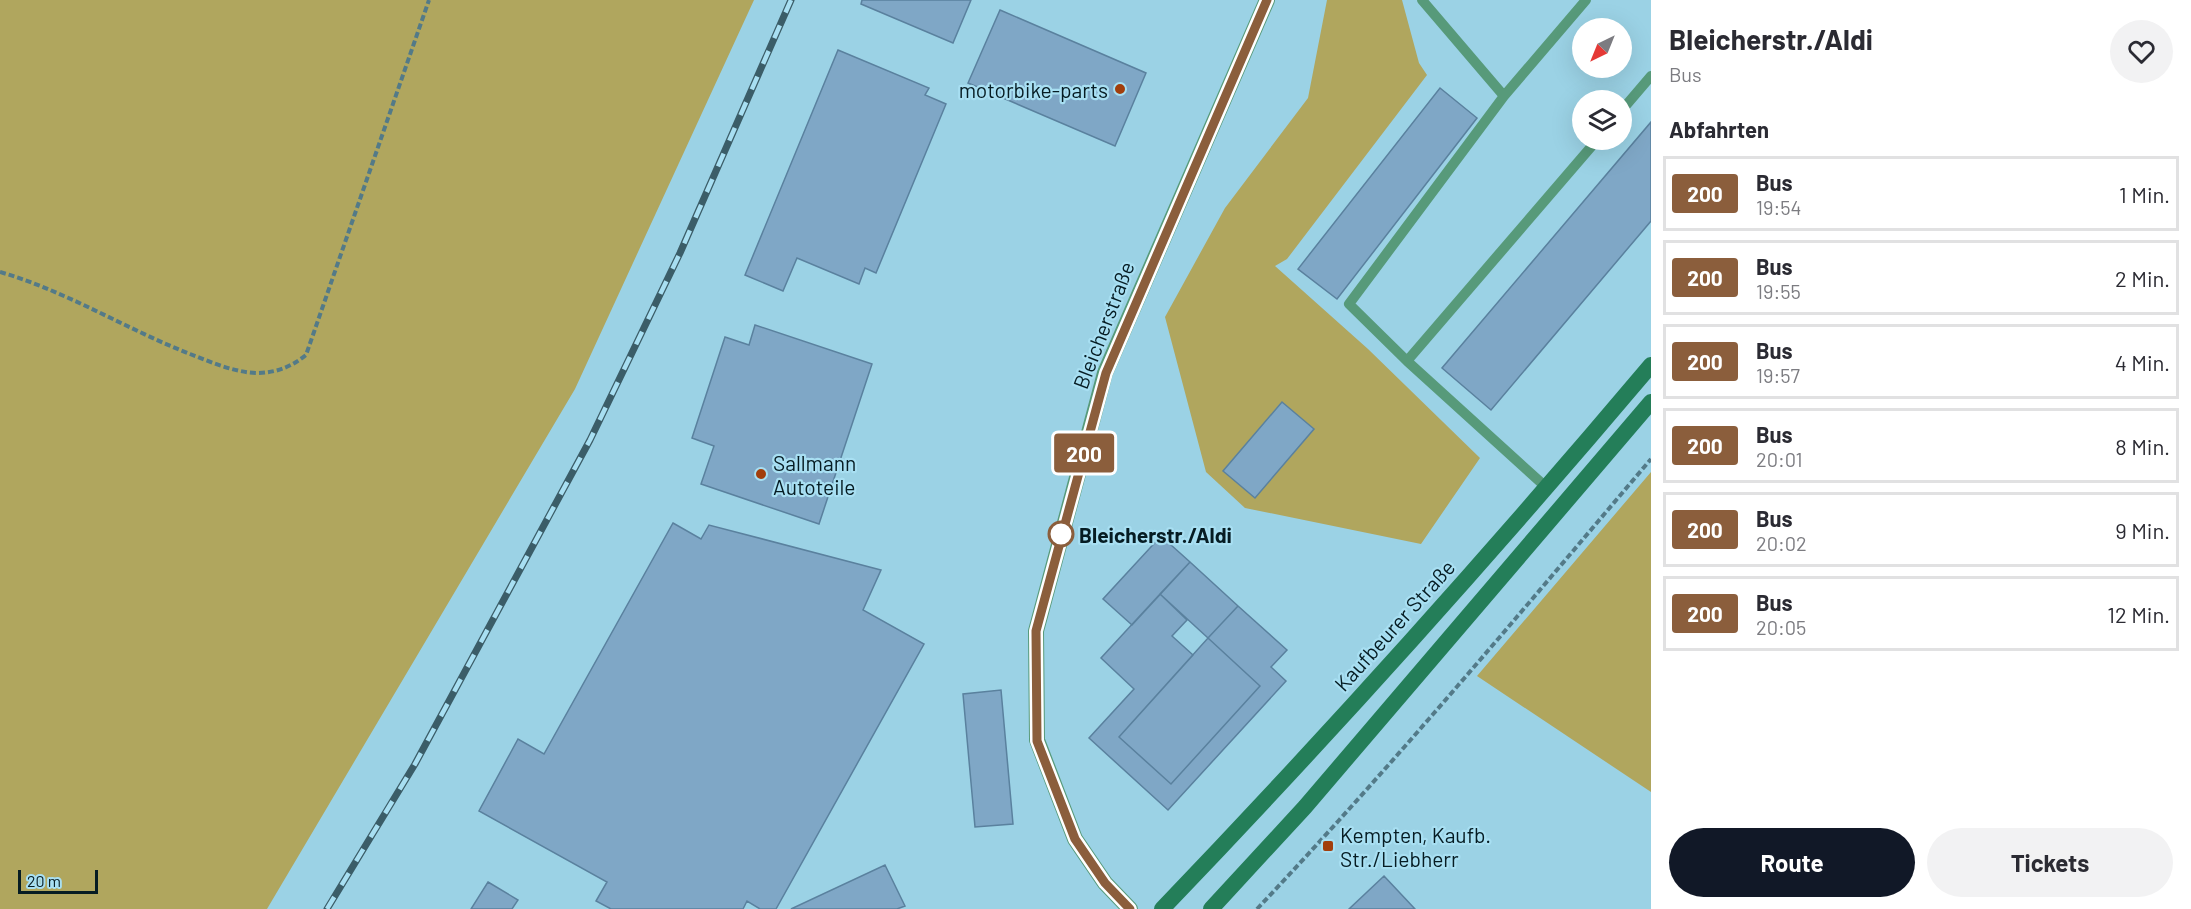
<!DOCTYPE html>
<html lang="de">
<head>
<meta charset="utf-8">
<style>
	body { margin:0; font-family:Barlow,sans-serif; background:#f2f2f3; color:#2b2b33; height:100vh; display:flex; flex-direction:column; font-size:22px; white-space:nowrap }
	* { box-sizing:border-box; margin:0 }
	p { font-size:20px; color:#7c7c81 }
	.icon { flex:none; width:33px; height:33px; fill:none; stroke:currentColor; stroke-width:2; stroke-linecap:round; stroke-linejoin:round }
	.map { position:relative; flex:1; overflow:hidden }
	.drawer { display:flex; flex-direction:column; background:#fff; width:540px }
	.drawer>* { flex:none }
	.badge { padding:0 12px; border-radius:4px; font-size:21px; line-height:39px }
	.needle { width:39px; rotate:223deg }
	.tools { position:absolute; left:1572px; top:18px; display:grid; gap:12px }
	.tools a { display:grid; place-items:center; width:60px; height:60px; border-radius:50%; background:#fff; box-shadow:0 6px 24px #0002; font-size:30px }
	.scale { position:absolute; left:18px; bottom:15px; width:80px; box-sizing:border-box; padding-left:6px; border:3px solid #061c23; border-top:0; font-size:16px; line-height:21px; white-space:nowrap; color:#061c23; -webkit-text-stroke:4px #a8dff2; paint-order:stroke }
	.map>.badge { position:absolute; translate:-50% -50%; box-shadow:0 0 0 3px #fff }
	h2 { padding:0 18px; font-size:22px; line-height:54px }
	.round { display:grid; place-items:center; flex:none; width:63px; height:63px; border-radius:32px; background:#f2f2f3 }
	.summary { display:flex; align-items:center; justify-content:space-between; height:102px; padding:0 18px }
	h1 { font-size:28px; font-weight:700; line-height:45px }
	.button { display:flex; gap:12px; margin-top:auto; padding:12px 18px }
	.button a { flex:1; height:69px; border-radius:36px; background:#111827; color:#fff; font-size:24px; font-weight:700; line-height:69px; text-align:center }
	.button a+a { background:#f2f2f3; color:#2b2b33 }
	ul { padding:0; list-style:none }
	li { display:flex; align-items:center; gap:18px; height:75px; margin:0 12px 9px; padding:0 6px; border:3px solid #e1e1e2; border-radius:0px }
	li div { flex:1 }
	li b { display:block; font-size:22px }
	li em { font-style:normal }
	li .badge { min-width:66px; font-weight:700; text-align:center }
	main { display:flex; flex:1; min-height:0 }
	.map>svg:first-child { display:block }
	.green { fill:#b0a65e }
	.building { fill:#7fa7c6; stroke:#5a819e; stroke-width:1.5 }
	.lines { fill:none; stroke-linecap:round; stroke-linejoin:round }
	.path { stroke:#537a88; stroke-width:4; stroke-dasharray:6 3; stroke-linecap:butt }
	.service { stroke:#579a7a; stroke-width:10 }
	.minor { stroke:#579a7a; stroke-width:16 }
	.secondary { stroke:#247e59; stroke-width:16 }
	.rail-casing { stroke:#3b5d68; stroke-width:7 }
	.rail { stroke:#a8dff2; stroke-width:4.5; stroke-dasharray:14; stroke-linecap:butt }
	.line-casing { stroke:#fff; stroke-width:14 }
	.line { stroke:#8b5e3c; stroke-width:9 }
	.poi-dot { fill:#a23e0c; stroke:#a8dff2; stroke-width:2 }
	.stop-dot { fill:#fff; stroke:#8b5e3c; stroke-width:3 }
	.labels { text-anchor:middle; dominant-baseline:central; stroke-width:4.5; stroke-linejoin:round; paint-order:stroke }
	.poi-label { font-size:21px; fill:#061c23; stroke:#a8dff2; text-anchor:start }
	.street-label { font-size:21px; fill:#061c23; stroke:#a8dff2 }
	.stop-label { font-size:21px; font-weight:bold; fill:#061c23; stroke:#a8dff2; text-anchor:start }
</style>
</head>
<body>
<main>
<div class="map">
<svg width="1651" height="909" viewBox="0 0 1651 909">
	<rect width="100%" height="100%" fill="#9bd2e5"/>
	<path class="green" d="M0,0h754l-179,389 -308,520h-267z
		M1327,0h75l17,63 8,12 -140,184 -12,7 93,83 112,109 -59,86 -176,-36 -39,-36 -41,-155 60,-109 83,-110z
		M1651,472v320l-174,-116z"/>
	<path class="building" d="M862,0h109l-18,43 -92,-39z
		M1000,10l146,63 -31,73 -147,-63z
		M838,50l91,38 -4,7 21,9 -70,169 -11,-5 -6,16 -62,-26 -14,33 -38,-16z
		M1440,88l37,30 -140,181 -39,-30z
		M1651,122v99l-160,189 -49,-42z
		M755,325l117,39 -53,160 -118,-40 13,-38 -22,-8 33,-101 24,8z
		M1282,402l32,27 -59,69 -32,-27z
		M673,523l28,16 8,-14 172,45 -18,40 61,34 -148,265h-16l-13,-8 -4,8h-132l-15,-8 11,-19 -128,-71 39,-72 26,15z
		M1161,536l29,26 -58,63 -29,-26z
		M1190,562l48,44 -30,32 -48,-44z
		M1160,594l27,26 -15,16 21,19 -74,82 52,47 89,-98 -52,-48 30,-32 49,44 -16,17 15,14 -118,129 -79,-72 45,-49 -33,-31z
		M1208,638l52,48 -89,98 -52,-47z
		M1001,690l12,134 -38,3 -12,-133z
		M885,865l20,41 -8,3h-106z
		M1384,876l31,33h-66z
		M488,882l30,18 -6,9h-41z"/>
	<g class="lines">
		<path class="path" d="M0,272c66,19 126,57 190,82 21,8 43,18 66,19 20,0 35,-6 50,-18l123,-355
			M1257,909c137,-145 265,-298 394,-450"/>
		<path class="service" d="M1422,0l82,96 82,-96
			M1622,110l29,-34
			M1407,361l-58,-57 155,-208
			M1547,488l-140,-127 190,-221"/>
		<path class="minor" d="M1130,909l-25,-26 -30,-44 -38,-99 -1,-109 69,-258 162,-373"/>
		<path class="secondary" d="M1162,909c169,-176 332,-358 489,-544
			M1211,909l94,-102 346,-405"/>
		<g class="rail-casing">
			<path id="rail" d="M327,909l88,-145 175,-324 90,-187 111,-253"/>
		</g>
		<use href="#rail" class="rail"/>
	</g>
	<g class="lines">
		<g class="line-casing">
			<path id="line" d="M1130,909l-25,-26 -30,-44 -38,-98 -1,-110 70,-258 161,-373"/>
		</g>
		<use href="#line" class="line"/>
	</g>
	<g class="poi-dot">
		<circle cx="1120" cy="89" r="6"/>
		<circle cx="761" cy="474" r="6"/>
		<rect x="1322" y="840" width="12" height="12" rx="3"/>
	</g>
	<circle class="stop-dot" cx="1061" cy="534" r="12"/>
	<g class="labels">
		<g class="poi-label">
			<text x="1108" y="89" text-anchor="end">motorbike-parts</text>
			<text x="773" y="462">Sallmann<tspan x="773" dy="24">Autoteile</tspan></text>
			<text x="1340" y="834">Kempten, Kaufb.<tspan x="1340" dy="24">Str./Liebherr</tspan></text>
		</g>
		<g class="street-label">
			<text transform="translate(1103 325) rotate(-69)">Bleicherstraße</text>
			<text transform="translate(1394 625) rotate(-48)">Kaufbeurer Straße</text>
		</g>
		<g class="stop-label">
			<text x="1079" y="534">Bleicherstr./Aldi</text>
		</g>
	</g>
</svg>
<div class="tools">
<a><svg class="needle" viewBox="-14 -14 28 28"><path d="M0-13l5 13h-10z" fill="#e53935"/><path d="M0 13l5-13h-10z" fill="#7c7c81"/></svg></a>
<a><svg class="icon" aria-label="layers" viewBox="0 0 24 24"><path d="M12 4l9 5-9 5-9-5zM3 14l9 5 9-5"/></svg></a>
</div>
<div class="scale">20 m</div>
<b class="badge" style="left:1084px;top:453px;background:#8b5e3c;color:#fff">200</b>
</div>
<section class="drawer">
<div class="summary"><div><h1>Bleicherstr./Aldi</h1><p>Bus</p></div><a class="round"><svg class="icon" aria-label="heart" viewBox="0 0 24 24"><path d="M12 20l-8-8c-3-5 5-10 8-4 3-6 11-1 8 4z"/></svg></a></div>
<h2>Abfahrten</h2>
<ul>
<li><span class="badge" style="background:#8b5e3c;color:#fff">200</span><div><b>Bus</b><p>19:54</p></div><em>1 Min.</em></li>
<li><span class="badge" style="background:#8b5e3c;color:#fff">200</span><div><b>Bus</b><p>19:55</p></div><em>2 Min.</em></li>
<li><span class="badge" style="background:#8b5e3c;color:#fff">200</span><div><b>Bus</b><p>19:57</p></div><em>4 Min.</em></li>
<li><span class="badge" style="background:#8b5e3c;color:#fff">200</span><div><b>Bus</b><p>20:01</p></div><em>8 Min.</em></li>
<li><span class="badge" style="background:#8b5e3c;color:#fff">200</span><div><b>Bus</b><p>20:02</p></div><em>9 Min.</em></li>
<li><span class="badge" style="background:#8b5e3c;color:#fff">200</span><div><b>Bus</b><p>20:05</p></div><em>12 Min.</em></li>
</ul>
<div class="button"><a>Route</a><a>Tickets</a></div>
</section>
</main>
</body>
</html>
